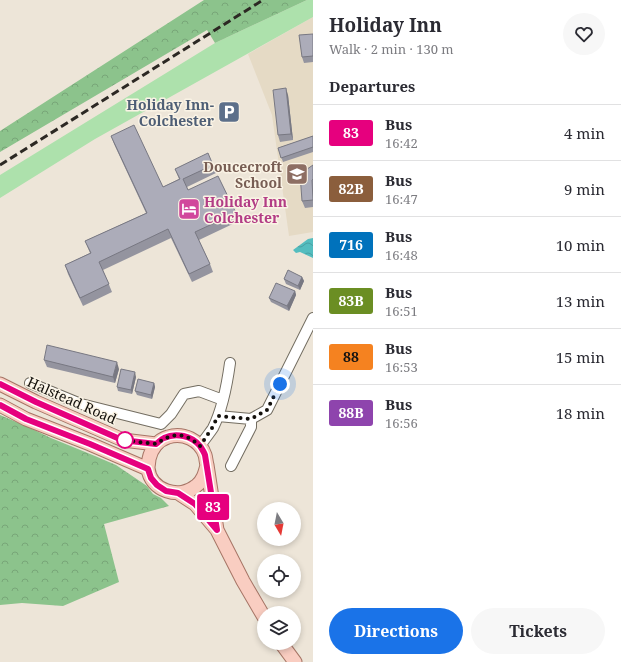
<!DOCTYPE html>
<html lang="en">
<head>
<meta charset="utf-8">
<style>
	body { margin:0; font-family:"Noto Serif",serif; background:#f7f7f7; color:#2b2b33; height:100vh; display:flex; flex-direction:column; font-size:15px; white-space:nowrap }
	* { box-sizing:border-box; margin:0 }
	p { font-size:13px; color:#7c7c81 }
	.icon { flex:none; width:22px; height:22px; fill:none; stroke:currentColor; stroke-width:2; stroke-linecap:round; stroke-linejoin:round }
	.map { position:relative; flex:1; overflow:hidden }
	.sheet { display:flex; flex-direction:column; background:#fff; width:308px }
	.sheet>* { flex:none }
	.badge { padding:0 8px; border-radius:3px; font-size:14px; line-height:26px }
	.needle { width:26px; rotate:170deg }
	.tools { position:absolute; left:257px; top:502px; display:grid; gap:8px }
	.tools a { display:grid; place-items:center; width:44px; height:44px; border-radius:50%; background:#fff; box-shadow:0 2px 6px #0003; font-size:20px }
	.you { position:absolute; width:20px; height:20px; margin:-10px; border:3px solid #fff; border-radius:50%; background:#1a73e8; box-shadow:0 0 0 6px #1a73e833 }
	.map>.badge { position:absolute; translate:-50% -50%; box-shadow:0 0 0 2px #fff }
	h2 { padding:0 16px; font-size:15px; line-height:36px }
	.round { display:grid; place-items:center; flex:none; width:42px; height:42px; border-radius:21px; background:#f7f7f7 }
	.overview { display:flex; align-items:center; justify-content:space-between; height:68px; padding:0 16px }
	h1 { font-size:19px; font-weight:700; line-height:30px }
	.button { display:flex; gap:8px; margin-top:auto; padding:8px 16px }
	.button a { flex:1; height:46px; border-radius:24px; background:#1a73e8; color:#fff; font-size:16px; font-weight:700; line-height:46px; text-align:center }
	.button a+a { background:#f7f7f7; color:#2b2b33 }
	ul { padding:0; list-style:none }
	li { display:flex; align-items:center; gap:12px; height:56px; padding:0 16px; border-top:1px solid #e1e1e2 }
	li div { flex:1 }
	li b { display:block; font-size:15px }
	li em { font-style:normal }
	li .badge { min-width:44px; font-weight:700; text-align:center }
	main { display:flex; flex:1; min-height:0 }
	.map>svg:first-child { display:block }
	.built { fill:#e5dac5 }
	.green { fill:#ade1ac }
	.forest { fill:url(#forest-crowns) }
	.water { fill:url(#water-waves) }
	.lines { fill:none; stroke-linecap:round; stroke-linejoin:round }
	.minor-casing { stroke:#736d61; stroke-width:12 }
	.major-casing { stroke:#a67566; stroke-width:15 }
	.minor { stroke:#fff; stroke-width:10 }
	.major { stroke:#f9cdc1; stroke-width:13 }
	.rail { stroke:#2c2823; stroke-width:3; stroke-dasharray:8 4; stroke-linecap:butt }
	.wall { fill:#94949f }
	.shaded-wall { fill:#787882 }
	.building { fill:#acacb9; stroke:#787882 }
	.line-casing { stroke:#fff; stroke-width:9 }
	.line { stroke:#e6007e; stroke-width:6 }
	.walk { stroke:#13100c; stroke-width:4; stroke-dasharray:0 7.2 }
	.stop-dot { fill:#fff; stroke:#e6007e; stroke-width:2 }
	.labels { text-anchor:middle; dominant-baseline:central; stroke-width:3; stroke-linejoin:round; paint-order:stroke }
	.service-label { font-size:14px; font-weight:bold; fill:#4e5e75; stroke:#faf3e5; text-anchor:end }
	.education-label { font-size:14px; font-weight:bold; fill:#785e54; stroke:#faf3e5; text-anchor:end }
	.hotel-label { font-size:14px; font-weight:bold; fill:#b23c85; stroke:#faf3e5; text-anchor:start }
	.street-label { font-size:14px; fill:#13100c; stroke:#faf3e5 }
</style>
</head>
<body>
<main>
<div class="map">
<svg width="313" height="662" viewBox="0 0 313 662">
	<defs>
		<pattern id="forest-crowns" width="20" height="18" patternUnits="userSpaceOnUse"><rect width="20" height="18" fill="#8cc38c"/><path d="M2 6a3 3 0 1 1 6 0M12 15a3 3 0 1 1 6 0" fill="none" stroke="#78a678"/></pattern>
		<pattern id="water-waves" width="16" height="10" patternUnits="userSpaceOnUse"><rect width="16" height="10" fill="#54bdbf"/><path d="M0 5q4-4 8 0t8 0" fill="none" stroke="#48a1a3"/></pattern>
	</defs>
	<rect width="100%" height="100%" fill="#ede5d8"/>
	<path class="built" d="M313,17v215l-24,4 -17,-121 -24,-61z"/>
	<path class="green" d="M307,0h6v17l-218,122 -95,59v-23l215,-132z"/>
	<path class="forest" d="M204,0h103l-92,43 -8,-13 -207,122v-21z
		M0,415l28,12 23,11 44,18 21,9 31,21 6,8 8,4 8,8 -65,18 15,58 -56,24 -41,-3 -22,2z"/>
	<path class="water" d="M313,238v20l-13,-6 -4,1 -3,-3 15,-11z"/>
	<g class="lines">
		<g class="minor-casing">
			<path id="minor" d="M30,383l51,21 80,20 10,-10 13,-20 15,-3 24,9
				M218,416l33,3 16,-9 46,-92
				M200,446c4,-6 9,-12 13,-18 10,-20 14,-43 17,-65
				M231,466l20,-39v-8"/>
		</g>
		<g class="major-casing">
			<path id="major" d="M0,384l36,18 87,38 33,4
				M0,405l26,14 64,25 58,25
				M207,465c-2,8 -4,16 -11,21 -16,14 -46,5 -48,-18 0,-3 1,-6 1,-9 2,-10 9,-19 19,-22 15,-5 32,3 37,18 1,3 1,7 2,10l10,65
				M178,493l17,11 22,26 26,51 21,36
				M281,643l14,19"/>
		</g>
		<use href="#minor" class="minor"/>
		<use href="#major" class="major"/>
		<path class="rail" d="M0,165l263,-165"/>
	</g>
	<path class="wall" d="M313,34v28l-9,1 -2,-6z
		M288,95l5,45 -13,2 -2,-7z
		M111,136l52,51 16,-8 -4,-10 38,-4 3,8 -29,14 1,3 48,23 3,8 -40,19 11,24 3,8 -21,10 -21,-44 -68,32 9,22 -29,14 -15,-32 -3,-9 25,-12 -5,-12 61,-28 -32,-69z
		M313,136v16l-30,10 -5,-14z
		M313,165v42l-8,1 -3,-7z
		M302,277l2,4 -4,9 -14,-6 -2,-5z
		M295,291l1,4 -7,16 -18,-9 -2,-4z
		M44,360l75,9 -4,14 -68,-16z
		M136,377l-4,17 -14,-3 -1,-4z
		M154,383l1,4 -3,12 -15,-4 -2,-4z"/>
	<path class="shaded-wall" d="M286,88l2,7 5,45 -2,-6z
		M302,277l2,4 -4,9 -2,-4z
		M295,291l1,4 -7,16 -2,-5z
		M117,362l2,7 -4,14 -2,-6z
		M135,372l1,5 -4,17 -1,-4z
		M154,383l1,4 -3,12 -1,-4z"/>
	<path class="building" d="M313,34v22l-11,1 -3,-22z
		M286,88l5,46 -13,1 -5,-45z
		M134,125l29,62 17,-8 -5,-10 33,-16 5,12 -30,14 5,11 30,-14 18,37 -41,19 15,32 -21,10 -21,-45 -69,33 10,22 -29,14 -15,-33 26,-12 -6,-12 62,-28 -36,-77z
		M313,136v11l-32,11 -3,-10z
		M313,165v14l-1,1 1,20 -11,1 -2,-27z
		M288,270l14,7 -4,9 -14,-7z
		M276,283l19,8 -8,15 -18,-8z
		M47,345l70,17 -4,15 -69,-17z
		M121,369l14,3 -4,18 -14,-3z
		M138,379l16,4 -3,12 -16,-4z"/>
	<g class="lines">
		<g class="line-casing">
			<path id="line" d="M0,384l36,18 86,38 34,4c3,-2 5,-5 8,-6 12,-6 28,-2 36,8 2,3 4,6 5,9l12,75 -22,-26 -17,-11 -12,-2 -9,-6 -6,-7 -3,-9 -58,-25 -64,-25 -26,-14"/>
		</g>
		<use href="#line" class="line"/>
		<path class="walk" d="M125,440h-3l34,4c17,-12 29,-12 44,2l12,-18 6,-12 33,3 16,-9 13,-26"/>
	</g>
	<defs>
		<g id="parking-square" transform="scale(1.15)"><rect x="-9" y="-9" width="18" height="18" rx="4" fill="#5c6f8a" stroke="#faf3e5"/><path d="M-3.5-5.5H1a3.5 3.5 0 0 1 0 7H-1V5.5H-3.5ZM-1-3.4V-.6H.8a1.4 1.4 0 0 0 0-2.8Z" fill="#fff"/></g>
		<g id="school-square" transform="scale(1.15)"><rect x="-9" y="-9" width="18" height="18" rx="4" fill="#8d6e63" stroke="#faf3e5"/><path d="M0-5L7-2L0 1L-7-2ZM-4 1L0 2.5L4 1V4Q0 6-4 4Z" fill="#fff"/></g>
		<g id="hotel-square" transform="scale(1.15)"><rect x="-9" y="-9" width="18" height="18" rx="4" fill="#d1479c" stroke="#faf3e5"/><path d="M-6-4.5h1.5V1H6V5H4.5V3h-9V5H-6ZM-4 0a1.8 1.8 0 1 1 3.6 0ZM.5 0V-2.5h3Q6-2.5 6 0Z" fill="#fff"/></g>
	</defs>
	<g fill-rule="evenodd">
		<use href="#parking-square" x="229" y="112"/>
		<use href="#school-square" x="297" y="174"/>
		<use href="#hotel-square" x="189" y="209"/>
	</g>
	<circle class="stop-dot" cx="125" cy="440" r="8"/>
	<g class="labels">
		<g class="service-label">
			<text x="214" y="104">Holiday Inn-<tspan x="214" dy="16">Colchester</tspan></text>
		</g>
		<g class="education-label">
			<text x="282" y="166">Doucecroft<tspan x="282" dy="16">School</tspan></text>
		</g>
		<g class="hotel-label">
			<text x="204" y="201">Holiday Inn<tspan x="204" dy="16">Colchester</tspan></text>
		</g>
		<g class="street-label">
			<text transform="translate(72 400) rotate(24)">Halstead Road</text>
		</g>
	</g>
</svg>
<div class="tools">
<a><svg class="needle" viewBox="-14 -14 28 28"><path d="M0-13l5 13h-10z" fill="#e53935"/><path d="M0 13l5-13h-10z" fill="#7c7c81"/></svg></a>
<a><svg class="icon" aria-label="locate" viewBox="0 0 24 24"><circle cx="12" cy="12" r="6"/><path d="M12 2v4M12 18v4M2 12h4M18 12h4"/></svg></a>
<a><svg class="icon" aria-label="layers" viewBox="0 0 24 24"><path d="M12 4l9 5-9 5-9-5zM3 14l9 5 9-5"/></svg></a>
</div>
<div class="you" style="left:280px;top:384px"></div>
<b class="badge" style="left:213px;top:507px;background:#e6007e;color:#fff">83</b>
</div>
<section class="sheet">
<div class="overview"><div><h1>Holiday Inn</h1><p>Walk · 2 min · 130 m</p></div><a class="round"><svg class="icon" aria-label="heart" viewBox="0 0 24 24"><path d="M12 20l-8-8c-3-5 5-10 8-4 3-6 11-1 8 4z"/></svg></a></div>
<h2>Departures</h2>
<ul>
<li><span class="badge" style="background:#e6007e;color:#fff">83</span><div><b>Bus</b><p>16:42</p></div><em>4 min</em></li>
<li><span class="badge" style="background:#8b5e3c;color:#fff">82B</span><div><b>Bus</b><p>16:47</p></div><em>9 min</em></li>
<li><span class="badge" style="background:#0072bc;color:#fff">716</span><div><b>Bus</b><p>16:48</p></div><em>10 min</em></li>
<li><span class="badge" style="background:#6b8e23;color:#fff">83B</span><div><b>Bus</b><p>16:51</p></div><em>13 min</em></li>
<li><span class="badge" style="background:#f58220;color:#111">88</span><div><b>Bus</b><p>16:53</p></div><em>15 min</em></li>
<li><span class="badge" style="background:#8e44ad;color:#fff">88B</span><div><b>Bus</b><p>16:56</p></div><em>18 min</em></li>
</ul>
<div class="button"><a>Directions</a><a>Tickets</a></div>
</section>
</main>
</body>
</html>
